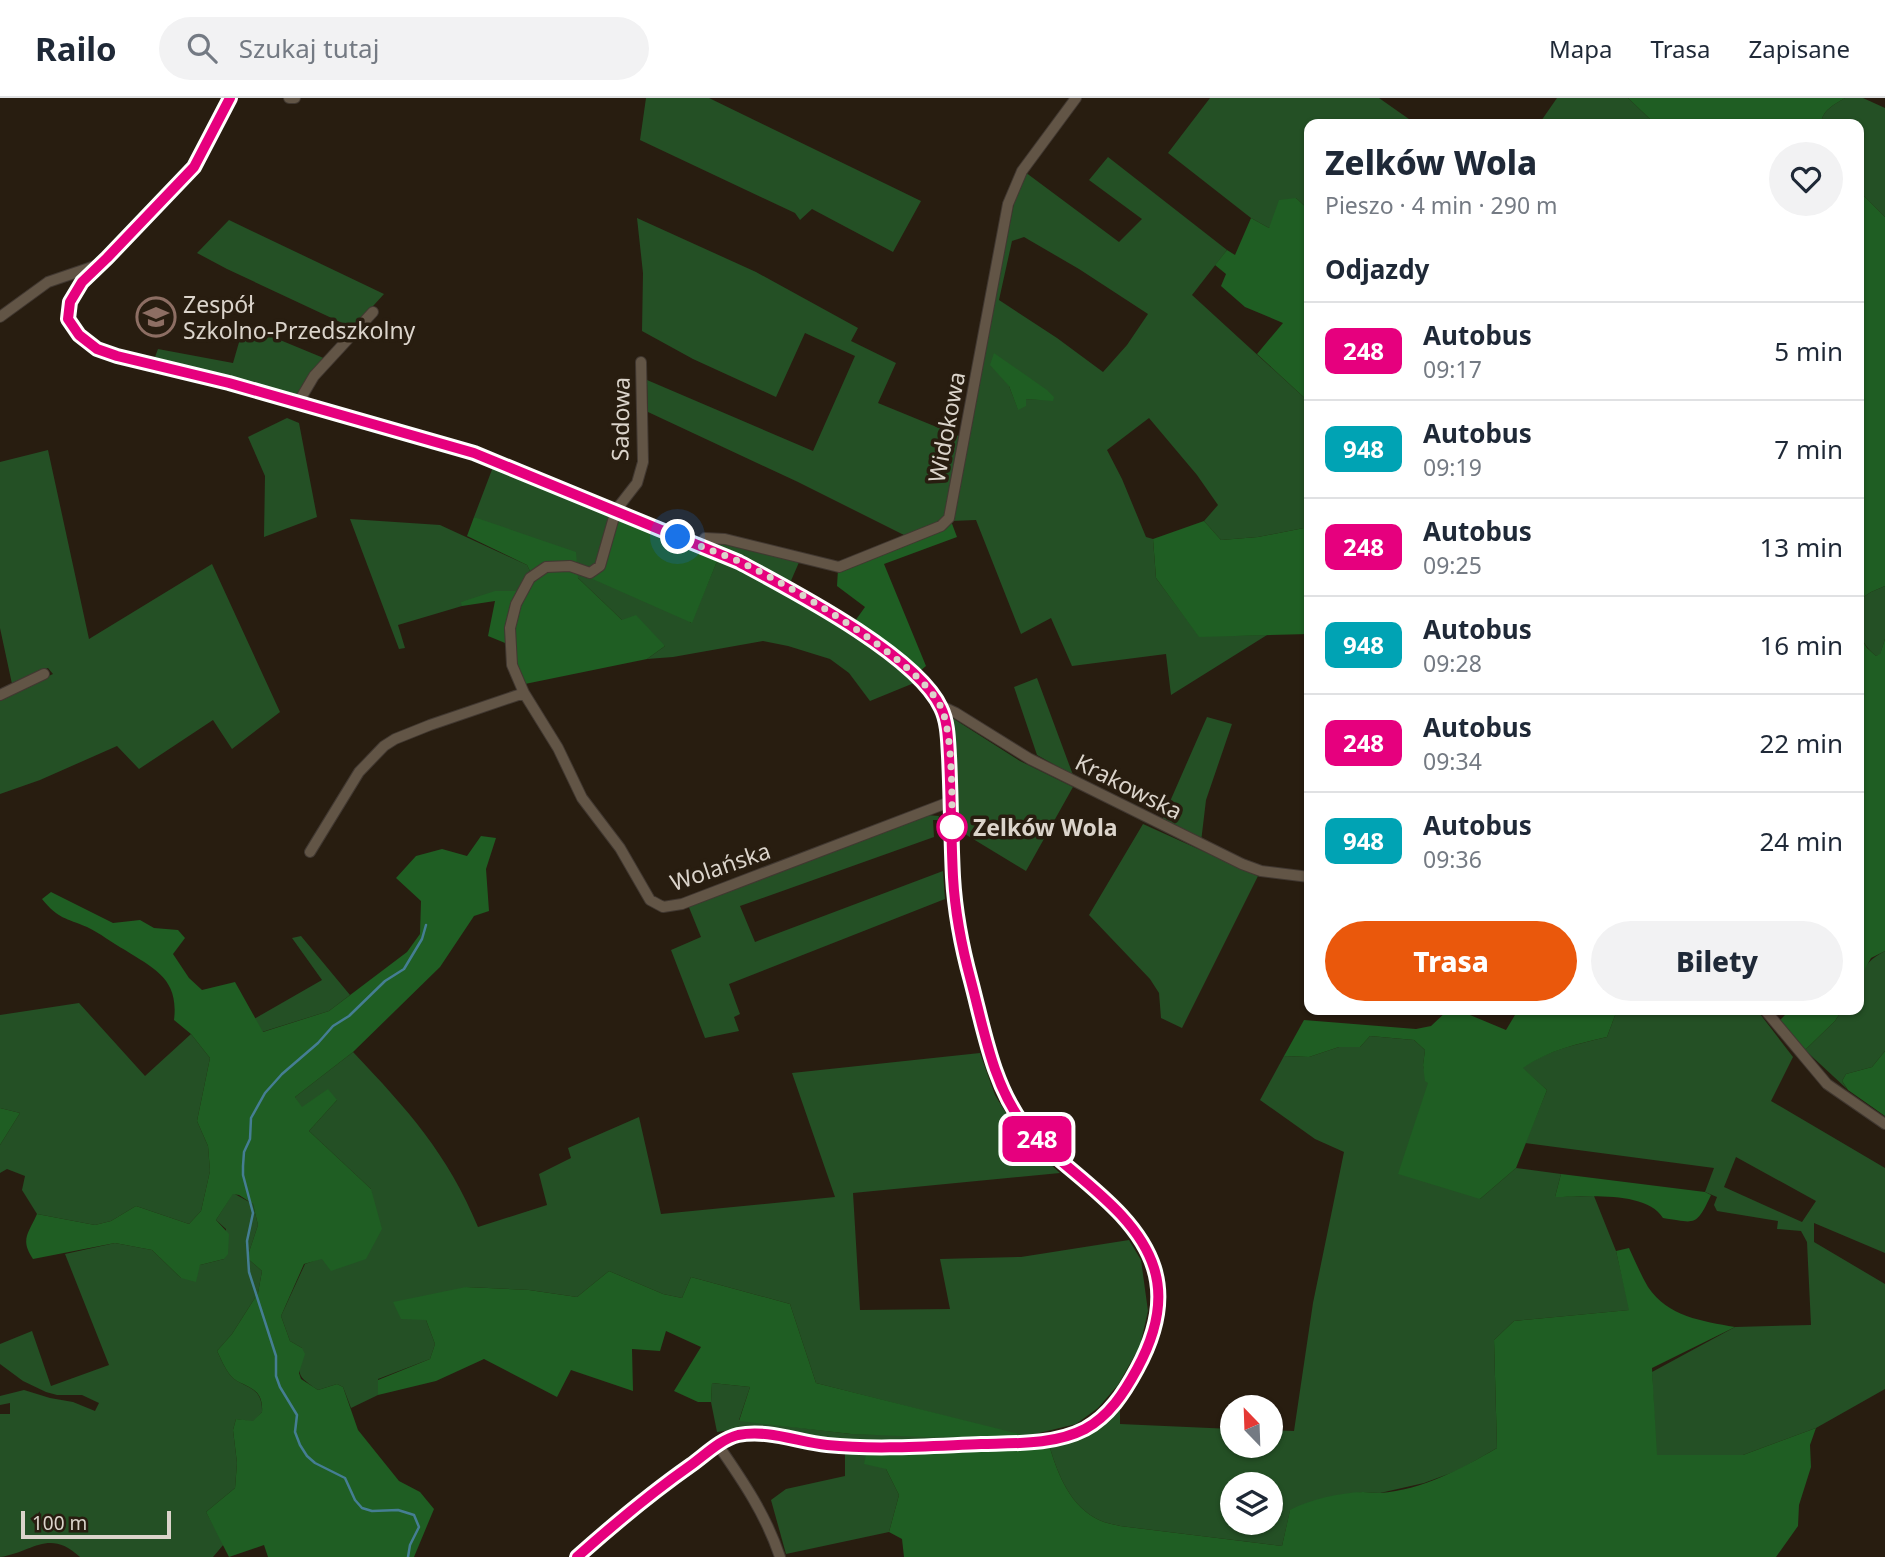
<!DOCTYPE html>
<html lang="pl">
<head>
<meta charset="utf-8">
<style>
	body { margin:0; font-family:"Noto Sans",sans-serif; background:#f2f2f3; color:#1f2937; height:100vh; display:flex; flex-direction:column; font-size:26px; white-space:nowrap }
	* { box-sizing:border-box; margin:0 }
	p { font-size:23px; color:#747a83 }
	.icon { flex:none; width:38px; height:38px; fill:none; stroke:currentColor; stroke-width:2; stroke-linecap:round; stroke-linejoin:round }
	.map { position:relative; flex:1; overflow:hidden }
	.panel { position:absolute; left:1304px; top:21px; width:560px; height:896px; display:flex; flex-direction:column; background:#fff; border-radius:14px; box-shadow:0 2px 5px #0004 }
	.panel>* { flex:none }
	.badge { padding:0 14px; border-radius:10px; font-size:24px; line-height:46px }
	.needle { width:46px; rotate:337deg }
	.fabs { position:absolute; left:1220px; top:1297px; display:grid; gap:14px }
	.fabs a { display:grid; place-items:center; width:63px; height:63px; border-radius:50%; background:#fff; box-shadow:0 2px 5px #0004; font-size:35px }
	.scale { position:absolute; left:21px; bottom:18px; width:150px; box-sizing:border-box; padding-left:7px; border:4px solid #dbd4cb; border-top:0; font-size:19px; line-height:24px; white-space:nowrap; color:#dbd4cb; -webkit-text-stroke:5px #281d10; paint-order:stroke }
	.you { position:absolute; width:35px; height:35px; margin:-18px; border:5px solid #fff; border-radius:50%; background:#1a73e8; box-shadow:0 0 0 10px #1a73e833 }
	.map>.badge { position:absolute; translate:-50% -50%; box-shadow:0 0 0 4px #fff }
	h2 { padding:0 21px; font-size:26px; line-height:63px }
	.round { display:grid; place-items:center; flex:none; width:74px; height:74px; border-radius:37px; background:#f2f2f3 }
	.summary { display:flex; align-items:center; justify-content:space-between; height:119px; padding:0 21px }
	h1 { font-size:33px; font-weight:800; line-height:52px }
	.button { display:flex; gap:14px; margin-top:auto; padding:14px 21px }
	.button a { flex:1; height:80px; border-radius:42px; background:#ea580c; color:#fff; font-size:28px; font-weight:800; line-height:80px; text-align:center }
	.button a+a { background:#f2f2f3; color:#1f2937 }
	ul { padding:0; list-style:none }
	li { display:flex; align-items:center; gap:21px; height:98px; padding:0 21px; border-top:2px solid #e0e1e3 }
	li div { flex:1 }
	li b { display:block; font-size:26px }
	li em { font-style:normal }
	li .badge { min-width:77px; font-weight:700; text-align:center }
	header { display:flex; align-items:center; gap:42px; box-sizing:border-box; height:98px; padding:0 35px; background:#fff; border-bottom:2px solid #e0e1e3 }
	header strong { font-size:33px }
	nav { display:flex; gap:38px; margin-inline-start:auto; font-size:24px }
	.search { width:490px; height:63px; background:#f2f2f3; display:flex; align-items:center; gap:18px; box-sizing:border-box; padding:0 24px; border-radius:38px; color:#747a83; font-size:26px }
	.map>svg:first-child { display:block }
	.green { fill:#245025; fill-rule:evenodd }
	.forest { fill:#1f5e23 }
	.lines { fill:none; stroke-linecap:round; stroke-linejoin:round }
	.stream { stroke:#457e93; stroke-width:2.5 }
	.minor-casing { stroke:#413831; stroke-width:12 }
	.minor { stroke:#625546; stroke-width:10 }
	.line-casing { stroke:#fff; stroke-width:16 }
	.line { stroke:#e6007e; stroke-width:10 }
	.walk { stroke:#dbd4cb; stroke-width:7; stroke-dasharray:0 12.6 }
	.stop-dot { fill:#fff; stroke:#e6007e; stroke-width:3.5 }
	.labels { text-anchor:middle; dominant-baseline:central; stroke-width:7; stroke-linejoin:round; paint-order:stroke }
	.poi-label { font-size:23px; fill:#dbd4cb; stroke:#281d10; text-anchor:start }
	.street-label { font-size:23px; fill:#dbd4cb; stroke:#281d10 }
	.stop-label { font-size:23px; font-weight:bold; fill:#dbd4cb; stroke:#281d10; text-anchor:start }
</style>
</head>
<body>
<header>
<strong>Railo</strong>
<div class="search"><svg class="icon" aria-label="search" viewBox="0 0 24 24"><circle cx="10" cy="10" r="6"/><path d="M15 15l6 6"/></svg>Szukaj tutaj</div>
<nav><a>Mapa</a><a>Trasa</a><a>Zapisane</a></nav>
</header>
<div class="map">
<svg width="1885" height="1459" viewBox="0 0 1885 1459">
	<rect width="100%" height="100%" fill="#281d10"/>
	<path class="green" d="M646,0h63l212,103 -28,51 -81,-43 -12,11 -5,-7 -155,-73z
		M1210,0h169l37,26h-107v86l-13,-12 -27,30 -18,-10 -83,-65z
		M1557,0h71l23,22 8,4h-120z
		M1845,0h18l22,10v109l-26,-26 -1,-67h-37c1,-14 13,-19 24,-26z
		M1108,59l119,93 -35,45 117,107v125l-51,10 -37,3 -17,-19 14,-16 -21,-30 -48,-57 -42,32 15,29 24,58 7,2 3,39 43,58 68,-1 -96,60 -5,-41 -94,12 -21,-48 -30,16 -45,-114 -25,1 65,-328 9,-21 94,70 23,-23 -53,-39zM1024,139l55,32 69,45 -21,31 -24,27 -46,-34 -58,-38 13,-59zM1009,288l44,14 -28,-1 -7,10z
		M637,120l119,54 102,56 -7,13 45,22 -18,40 83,34 -11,71 -9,15 -33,14 -110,-55 -150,-70 -1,-32 166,71 42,-95 -50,-23 -29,64 -83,-38 -51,-28 1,-58z
		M229,122l155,74 -31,34 -126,-59 -30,-16z
		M244,227l82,34 -29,36 -142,-38 3,-8 75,14z
		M287,320l12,5 18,94 -53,20 1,-61 -17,-39z
		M48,352l41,189 123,-75 68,148 -48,37 -19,-29 -74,49 -22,-23 -77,34 -40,14v-96l53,-24 -5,-6 -36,16 -12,-56v-166z
		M493,369l123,51 75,105 27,-64c71,29 138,75 196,124l-44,18 -21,-28 -19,-14 -42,-13 -25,-5 -90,16 -26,2 18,-13 -43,-26 -44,-42 -104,-61z
		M350,421l90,6 87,40 3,6 -9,20 -59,11v4l-64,19 7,23 -6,1z
		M707,442l93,20 -10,23 -28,-17 -58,-22z
		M1885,488v53l-5,16 -4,1c-21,-18 -17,-30 -17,-56l12,-8z
		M1037,580l36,97 -36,-20 -23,-68z
		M1207,619l25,7 -26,76 -5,42 -40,-20z
		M950,621h4l66,42 53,26 -47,84 -71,-43v-40l3,-1 -2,-36h-3z
		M927,717l12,1 -1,4h-5l1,17 -194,69 15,36 188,-71 2,28 -216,85 11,30 -6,3 5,14 -34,7 -34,-88 30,-13 -13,-32z
		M1143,726l115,52 -76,152 -21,-10 -2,-25 -9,-14 -61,-64z
		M301,838l49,59 -21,16 -67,21 -8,-13 68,-39 -30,-42z
		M1885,853v100l-13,16 -26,7 -4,7 5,8 -42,-39 30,-29 7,-11h16c1,-28 -1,-45 27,-59z
		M79,905l66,73 46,-42 19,24 -13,63 11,25 2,25 -9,40 -12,13 -53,-18 -25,15 -16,4 -58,-11 -15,-24 3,-14 -18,-7 -7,4v-28l20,-32 -20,-5v-93z
		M1617,912h140l36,47 -22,44 114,67v85l-71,-30v19l71,42v105l-69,39 -73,27 -87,1 -4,-84 83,-45 76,-2 -4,-83 -6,-11 -24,-2 1,-8 -61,-10 -3,-6 3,-8 -12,-5 9,-24 -189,-25 22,-53 -25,-22c26,-18 55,-24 85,-31zM1736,1059l80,44 -14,21 -78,-35z
		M1370,938l44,4 11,10 -2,16 5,16 52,117 36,-31 45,6 -6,23 39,-1 22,55 14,59 -116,11 -20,19 3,108 -38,22 -35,13 -44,10 -18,-1 -72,19 -8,35 -162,-20c-7,-2 -15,-3 -21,-6 -28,-13 -41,-45 -49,-72l35,-11 35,-28v15l112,5v17h38l1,-16 23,1 19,-128 31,-151 -29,-13 -55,-39 24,-44 25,1 30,-10h21zM1232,1386h38v38h-38z
		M353,954c55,58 94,101 125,175l69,-22 -8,-31 32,-16 -3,-10 71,-31 22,97 174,-17 -43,-124 188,-20 15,42 25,41 40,37 -207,20 7,117 90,-1 -10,-50 81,-2 108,-17 12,20 7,51 -8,35 -22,39 -20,23 -22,16 -49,12 -164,6 -46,-2 -54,-11h-25l-21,3 -6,-30 1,-19 38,4 -11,33 112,14 172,2 -207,-53 -26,-79 -99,-27 -9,21 -19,-4 -54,-23 -32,26 -48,-7 -63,-3 -40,33 9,24 -5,15 -52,20v16l-27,13 -8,-21 -6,-3 -19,6c-24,-16 -19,-15 -16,-42l-12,-7 -9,-25 24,-52 17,-6 49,-69 -62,-58 28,-31 -36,8 -6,-11z
		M233,1095l20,11 5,21 -11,33 15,13 -4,22 -26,41 -15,17c4,8 8,18 14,25 10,12 32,8 31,36l-9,10 -17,-3 -3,11 4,33 -2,25 -29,24 18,32 -11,13h-133c-31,-29 -47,-5 -80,0v-143h10v-11l-10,2v-9l24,-6 26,8 23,4 22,9 4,-8 -17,-8h-25l-11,-3 -23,-11 -23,-17v-20l32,-13 19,55 58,-21 -44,-111 50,-11 37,7 29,28 19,-13 24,-6 2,-30 -10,-9z
		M867,1352l19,19 13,26 -10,37 -103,22 -15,-54 15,-11 59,-13v-23z"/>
	<path class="forest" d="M1628,0h217c-11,7 -23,12 -24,26h-162l-8,-4z
		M1859,93l26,26v369l-14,6 -12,8z
		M1296,100l13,12v192l-52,-48 26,-31 -38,-16 -24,-21 5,-12 -11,-9 12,-15 8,5 16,-37 18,10 10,-28z
		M994,255l53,37 7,7 -1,4 -27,-2v7l-8,4 -9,-24 -19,-21z
		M474,419l102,35 2,26 44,42 14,-5 29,31 -18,13 -127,26 -10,-40 -22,-9 7,-35 -33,5 -1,-4 34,-11h26l9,-20 -3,-6 -60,-29z
		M616,420l102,41 -26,64 -104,-46 17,-10z
		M951,423l6,16 -73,27 42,102 -6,5 -65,-50 10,-14 -28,-21 1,-17z
		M1204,423l17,19 37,-3 51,-10v107l-110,3 -43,-59 -3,-39z
		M1859,537l8,13 9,8 4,-2 5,-15v312l-14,7 -12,22z
		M481,738l15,2 -10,31 3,42 -15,5 -34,51 -87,85 -58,45 7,10 26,-18 9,11 -28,31 62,58 11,40 -16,30 -35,12 -9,-12 -18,5 -23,52 9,25 12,7 3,6 -6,19 2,6 17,11 19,-6 6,3 15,43 41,51 21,11 14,17 -20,48h-146l-4,-12 -35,12 -23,-45 29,-24 2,-25 -4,-33 3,-11 17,2 9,-9c2,-28 -21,-24 -31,-36 -6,-7 -10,-17 -14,-25l15,-17 26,-41 4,-22 -15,-13 11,-33 -5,-21 -14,-9 -6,-1 -17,26 13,14 -1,20 -4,5 -24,6 -4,17 -15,-4 -29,-28 -37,-7 -82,16c-13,-19 -5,-25 4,-45l58,11 16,-4 25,-15 53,18 12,-13 9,-40 -2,-25 -11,-25 13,-63 -19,-24 -17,-14c5,-41 -19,-51 -49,-70 -13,-7 -25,-17 -38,-23 -21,-9 -29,-8 -45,-28l9,-7 62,31 27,-3 14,8 24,2 7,8 -12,16 16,24 13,12 33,-8 28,50 66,-21 78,-59 13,-18 1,-33 -25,-23 20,-22 26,-7 25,7z
		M1448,912h10l48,20 12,-20h99l-10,27c-30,7 -58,13 -84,31l24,22 -31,78 -36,31 -82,-25 30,-91 -3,-2 -2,-16 2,-15 -11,-10 -44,-4 -10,11h-21l-30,10 -25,-1 20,-36 112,9 15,-3z
		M1790,912h52l-7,11 -30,29 -26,-29z
		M1885,953v65l-37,-26 -6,-9 4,-7 26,-7z
		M0,1010l20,5 -20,32z
		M1561,1076l144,18 6,3c-15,32 -15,28 -48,23 -17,-28 -79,-21 -108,-21z
		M1629,1150c6,13 12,27 19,39 20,30 54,34 87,40l-83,41 5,87h86l73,-27 -6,17 1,22 -12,38 -1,21 -22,31h-872l-2,-18 -13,-7 10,-37 -13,-26 -22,-5 3,-14 118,1 65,-3c8,27 21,59 49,72 6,3 14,4 21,6l162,20 8,-36c21,-11 49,-17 73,-18 6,0 12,1 17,1 42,-3 81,-24 117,-45l-3,-108 20,-19 115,-11 -13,-59z
		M609,1173l54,23 19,4 9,-21 99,27 26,79 211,53 -102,1 -74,-3 -112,-13 11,-34 -38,-4 -1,19h-13l-24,-11 27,-44 -35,-16 -6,20 -28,-2 1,42 -62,-21 -14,27 -73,-38 -48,22 -58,14v-15l52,-21 5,-15 -9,-24 -25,-1 -8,-17 73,-15 63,3 48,7z"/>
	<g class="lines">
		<path class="stream" d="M408,1459l2,-12 9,-18 -5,-12 -16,-5 -26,1 -10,-3 -7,-8 -10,-22 -30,-15 -8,-7 -7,-11 -5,-13 2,-17 -17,-28 -4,-11v-20l-27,-84 -2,-31 6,-28 -10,-38v-9l1,-14 6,-13 1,-21 14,-25 17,-19 36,-31 15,-17 16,-10 36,-35 19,-12 18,-30 4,-14"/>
		<g class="minor-casing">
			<path id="minor" d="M230,0l-36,69 -93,98 -19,17 -12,20 -2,17 11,16 18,14 20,7 112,27 245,70 142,57 123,52 55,30 67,40 57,45 23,29 6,22 5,73 1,81 12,75 29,109 16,39 17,25 105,97 15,23 8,21 3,37 -9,40 -34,56 -17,17 -16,10 -21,7 -41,5 -73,3 -97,1 -28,-3 -67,-11 -22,3 -86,60 -70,61
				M289,0h6
				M0,219l48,-35 47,-16
				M641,264l2,100 -6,21 -21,27 -16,56 -10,7 -20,-7 -24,1 -16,11 -14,26 -6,24 2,37 12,28 34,55 24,50 38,50 30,52 13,7 19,-3 270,-103
				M298,305l16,-27 59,-64
				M699,448l6,-8 20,1 114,28 102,-41 8,-8 59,-314 14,-33 54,-73
				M0,597l44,-21
				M941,608l15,7 74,46 212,105 19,7 48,6
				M310,754l49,-80 25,-26 11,-7 35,-14 94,-32
				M1765,912l62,74 58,40
				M718,1347c25,36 48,70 62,112"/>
		</g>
		<use href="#minor" class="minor"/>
	</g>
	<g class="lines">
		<g class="line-casing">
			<path id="line" d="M230,0l-36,69 -87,91 -25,24 -12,20 -2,17 11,16 18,14 20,7 112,27 245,70 265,109c52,28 178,93 202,146 7,14 7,32 8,48 2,40 2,81 4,121 2,35 9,71 18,104 13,49 22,104 53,144 8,11 19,20 29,29 36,32 86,66 101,114 11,35 0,70 -17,101 -13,24 -28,47 -52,60 -31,16 -70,14 -104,15 -51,2 -104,6 -154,1 -29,-3 -59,-16 -89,-10 -17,4 -33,20 -47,30 -40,28 -77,59 -114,92"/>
		</g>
		<use href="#line" class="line"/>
		<path class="walk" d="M678,439c20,9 40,15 60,24 49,22 180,99 203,146 12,26 11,94 11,120"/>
	</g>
	<defs>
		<g id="school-ring" transform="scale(2.0125)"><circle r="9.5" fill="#281d10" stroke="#8d6e63" stroke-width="1.5"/><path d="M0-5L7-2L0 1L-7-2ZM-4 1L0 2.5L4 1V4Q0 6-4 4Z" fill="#8d6e63"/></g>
	</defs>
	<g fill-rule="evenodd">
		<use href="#school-ring" x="156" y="219"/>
	</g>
	<circle class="stop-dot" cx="952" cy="729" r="14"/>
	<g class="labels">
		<g class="poi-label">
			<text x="183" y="206">Zespół<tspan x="183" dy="26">Szkolno-Przedszkolny</tspan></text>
		</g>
		<g class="street-label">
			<text transform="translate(620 321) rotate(-89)">Sadowa</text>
			<text transform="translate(946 329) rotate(-79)">Widokowa</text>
			<text transform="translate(1129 688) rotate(27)">Krakowska</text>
			<text transform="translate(720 768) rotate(-19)">Wolańska</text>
		</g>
		<g class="stop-label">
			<text x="973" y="729">Zelków Wola</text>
		</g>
	</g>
</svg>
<div class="fabs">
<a><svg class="needle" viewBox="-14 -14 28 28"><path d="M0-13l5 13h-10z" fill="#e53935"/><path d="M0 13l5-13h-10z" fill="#747a83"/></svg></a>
<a><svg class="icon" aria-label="layers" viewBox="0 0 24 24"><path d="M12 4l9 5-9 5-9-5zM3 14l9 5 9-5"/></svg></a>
</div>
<div class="scale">100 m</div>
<div class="you" style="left:678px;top:439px"></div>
<b class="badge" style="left:1037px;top:1041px;background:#e6007e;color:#fff">248</b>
<section class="panel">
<div class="summary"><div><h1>Zelków Wola</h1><p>Pieszo · 4 min · 290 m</p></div><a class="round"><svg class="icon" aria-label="heart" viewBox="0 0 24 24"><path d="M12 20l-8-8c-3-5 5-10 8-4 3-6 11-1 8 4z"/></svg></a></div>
<h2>Odjazdy</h2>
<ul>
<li><span class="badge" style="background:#e6007e;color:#fff">248</span><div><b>Autobus</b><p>09:17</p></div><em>5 min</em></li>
<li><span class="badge" style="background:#00a3b4;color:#fff">948</span><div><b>Autobus</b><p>09:19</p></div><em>7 min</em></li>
<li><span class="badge" style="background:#e6007e;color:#fff">248</span><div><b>Autobus</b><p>09:25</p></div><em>13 min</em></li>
<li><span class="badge" style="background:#00a3b4;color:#fff">948</span><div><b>Autobus</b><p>09:28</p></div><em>16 min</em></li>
<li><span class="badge" style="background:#e6007e;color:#fff">248</span><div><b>Autobus</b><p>09:34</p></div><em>22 min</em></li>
<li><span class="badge" style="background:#00a3b4;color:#fff">948</span><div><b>Autobus</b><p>09:36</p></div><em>24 min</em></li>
</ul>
<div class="button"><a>Trasa</a><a>Bilety</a></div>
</section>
</div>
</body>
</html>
